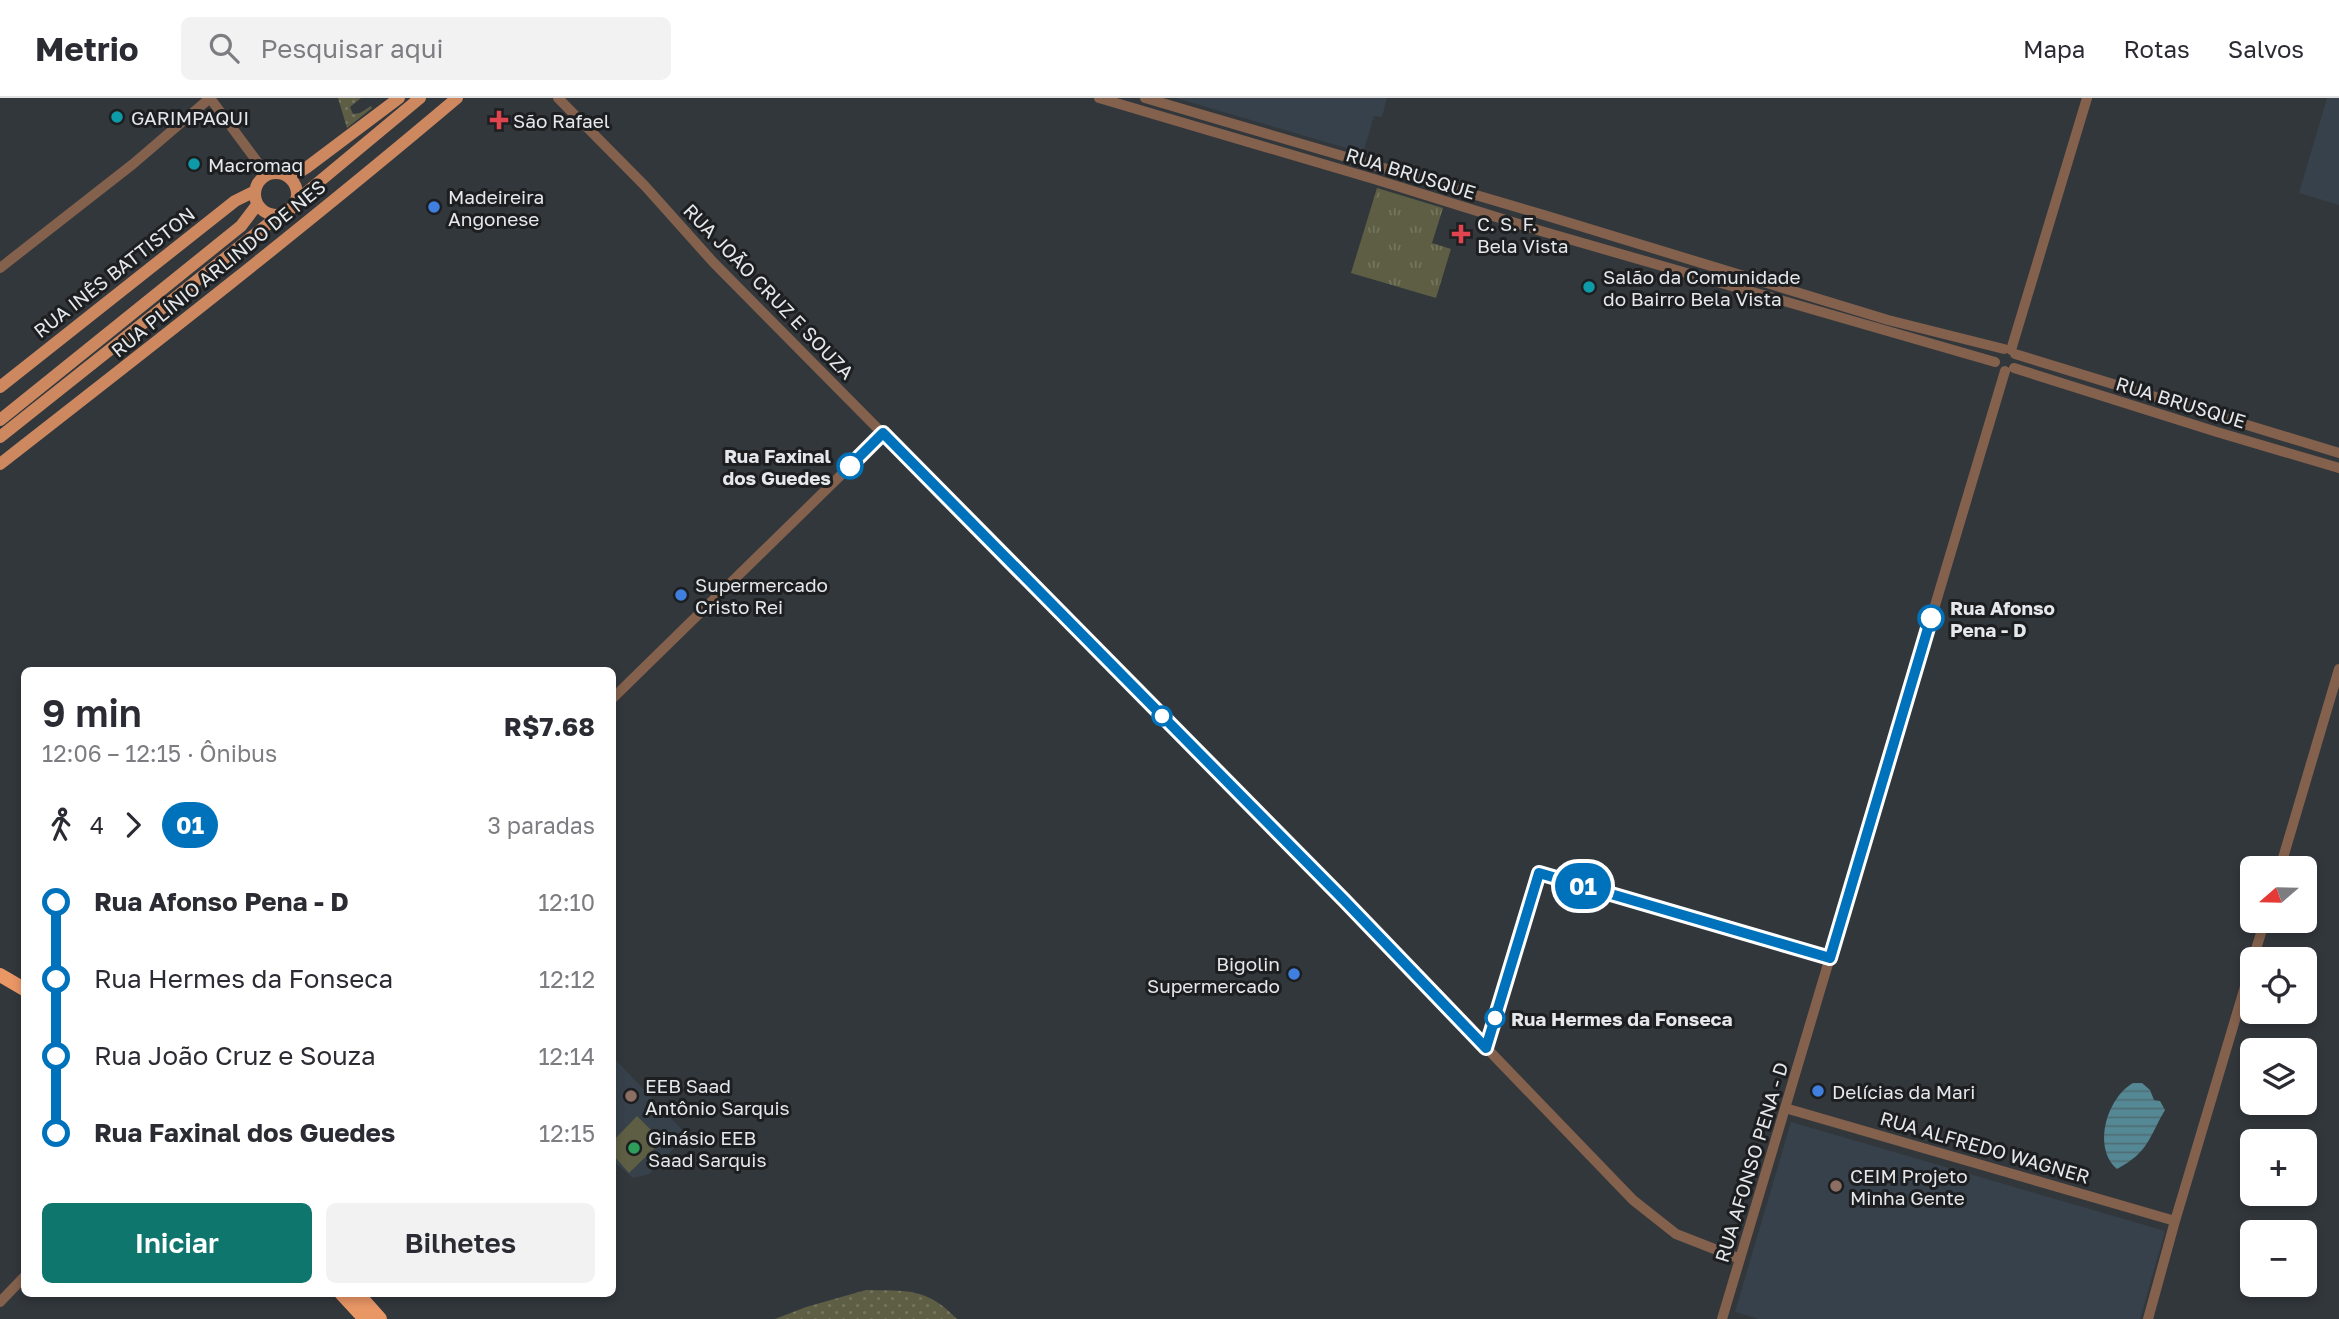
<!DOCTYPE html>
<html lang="pt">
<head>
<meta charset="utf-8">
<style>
	body { margin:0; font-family:"Golos Text",sans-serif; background:#f2f2f3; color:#2b2b33; height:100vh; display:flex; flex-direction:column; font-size:26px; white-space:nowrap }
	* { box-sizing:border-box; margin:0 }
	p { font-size:23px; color:#7c7c81 }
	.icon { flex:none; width:38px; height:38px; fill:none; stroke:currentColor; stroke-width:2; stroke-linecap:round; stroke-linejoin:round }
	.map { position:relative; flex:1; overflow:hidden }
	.sheet { position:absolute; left:21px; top:569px; width:595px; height:630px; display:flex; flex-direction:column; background:#fff; border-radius:10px; box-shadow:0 4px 10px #0003 }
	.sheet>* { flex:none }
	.badge { padding:0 14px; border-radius:23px; font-size:24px; line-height:46px }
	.needle { width:46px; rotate:250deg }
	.tools { position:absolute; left:2240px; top:758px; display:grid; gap:14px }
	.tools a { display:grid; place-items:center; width:77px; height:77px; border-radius:10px; background:#fff; box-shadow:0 4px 10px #0003; font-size:35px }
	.map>.badge { position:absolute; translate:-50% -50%; box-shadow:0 0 0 4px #fff }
	.legs { display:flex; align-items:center; gap:10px; height:77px; padding:0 21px; font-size:23px }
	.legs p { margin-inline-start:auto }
	.headline { display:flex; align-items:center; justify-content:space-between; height:119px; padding:0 21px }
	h1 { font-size:38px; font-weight:600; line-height:52px }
	.cta { display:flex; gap:14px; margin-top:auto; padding:14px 21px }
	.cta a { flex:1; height:80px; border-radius:10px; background:#0f766e; color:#fff; font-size:28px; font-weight:600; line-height:80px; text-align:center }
	.cta a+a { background:#f2f2f3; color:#2b2b33 }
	ul { padding:0 21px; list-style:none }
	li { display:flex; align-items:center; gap:24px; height:77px; font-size:26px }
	li i { display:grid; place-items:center; width:10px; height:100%; margin:0 9px; background:currentColor }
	li i::after { content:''; width:18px; height:18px; margin:-9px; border:5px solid; border-radius:50%; background:#fff }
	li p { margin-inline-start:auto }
	li:first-child i { background:linear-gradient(#0000 50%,currentColor 0) }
	li:last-child i { background:linear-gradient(currentColor 50%,#0000 0) }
	header { display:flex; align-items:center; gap:42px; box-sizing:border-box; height:98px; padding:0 35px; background:#fff; border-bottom:2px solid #e1e1e2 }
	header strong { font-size:33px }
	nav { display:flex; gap:38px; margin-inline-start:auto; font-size:24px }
	.search { width:490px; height:63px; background:#f2f2f3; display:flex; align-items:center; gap:18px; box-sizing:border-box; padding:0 24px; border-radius:10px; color:#7c7c81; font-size:26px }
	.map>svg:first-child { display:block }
	.built { fill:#37414b }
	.grass { fill:url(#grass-dots) }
	.park { fill:url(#park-tufts) }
	.pitch { fill:#5d5e43 }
	.water { fill:url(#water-rules) }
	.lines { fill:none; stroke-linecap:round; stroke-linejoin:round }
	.minor { stroke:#83614d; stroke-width:10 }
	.major { stroke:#cd8860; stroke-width:12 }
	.highway { stroke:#ea9766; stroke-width:14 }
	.line-1-casing { stroke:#fff; stroke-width:16 }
	.line-1 { stroke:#0072bc; stroke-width:10 }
	.culture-dot { fill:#0f9aa8; stroke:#1c1e20; stroke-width:2.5 }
	.health-dot { fill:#e0444e; stroke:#1c1e20; stroke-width:2.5 }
	.shop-dot { fill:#3f7fe0; stroke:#1c1e20; stroke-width:2.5 }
	.stop-1-dot { fill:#fff; stroke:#0072bc; stroke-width:3.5 }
	.education-dot { fill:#8d6e63; stroke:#1c1e20; stroke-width:2.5 }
	.leisure-dot { fill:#2e9e5b; stroke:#1c1e20; stroke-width:2.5 }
	.labels { text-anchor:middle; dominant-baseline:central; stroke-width:6; stroke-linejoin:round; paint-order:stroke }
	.poi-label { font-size:19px; fill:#e5e8eb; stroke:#1c1e20; text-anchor:start }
	.street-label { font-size:19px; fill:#e5e8eb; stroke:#1c1e20 }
	.stop-label { font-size:19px; font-weight:bold; fill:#e5e8eb; stroke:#1c1e20; text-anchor:start }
</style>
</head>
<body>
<header>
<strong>Metrio</strong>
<div class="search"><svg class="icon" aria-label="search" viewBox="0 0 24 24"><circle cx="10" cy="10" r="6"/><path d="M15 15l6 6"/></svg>Pesquisar aqui</div>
<nav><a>Mapa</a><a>Rotas</a><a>Salvos</a></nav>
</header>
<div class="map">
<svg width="2339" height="1221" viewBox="0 0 2339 1221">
	<defs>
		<pattern id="grass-dots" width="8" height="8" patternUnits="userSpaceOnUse" patternTransform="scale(1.75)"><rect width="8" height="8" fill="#5d5e43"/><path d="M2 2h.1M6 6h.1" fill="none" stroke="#74755e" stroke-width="1.8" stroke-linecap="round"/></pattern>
		<pattern id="park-tufts" width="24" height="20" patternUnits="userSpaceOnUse" patternTransform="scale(1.75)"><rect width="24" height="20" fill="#5d5e43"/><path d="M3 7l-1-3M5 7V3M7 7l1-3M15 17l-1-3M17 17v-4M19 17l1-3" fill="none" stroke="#74755e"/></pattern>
		<pattern id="water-rules" width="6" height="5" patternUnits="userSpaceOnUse" patternTransform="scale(1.75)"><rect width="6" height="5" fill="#558895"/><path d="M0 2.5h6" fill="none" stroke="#4f6e75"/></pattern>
	</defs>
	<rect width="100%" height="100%" fill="#32373c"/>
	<path class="built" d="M1176,0h211l-5,19 -8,-1 -11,37z
		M2327,0h12v107l-40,-12z
		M612,958l75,79 -38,39 -16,4 -20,-17z
		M1791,1024l374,109 -25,88h-381l-24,-7z"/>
	<path class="grass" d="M338,0h23l-11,9 3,7 7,-1 11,-7 1,2 -25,20z
		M866,1192c41,1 60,-3 91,29h-182l31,-12z"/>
	<path class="park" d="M1377,90l66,20 -11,35 19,6 -15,49 -85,-25z"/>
	<path class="pitch" d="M637,1018l25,25 -33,32 -16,-18v-14z"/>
	<path class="water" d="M2133,985h9l8,7 4,10 6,1 5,9c-16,27 -16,42 -48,59 -25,-22 -10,-71 16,-86z"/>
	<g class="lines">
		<path class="minor" d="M210,0l57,77
			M558,0l87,88 68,76 631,638 289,300 43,34 64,25
			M1099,0l275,81 167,52 454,131
			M1145,0l399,117 344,105 116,29
			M0,170l133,-104 77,-66
			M2011,252l76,-252
			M2015,256l324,99
			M2014,270l203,64 122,36
			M612,601l271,-265
			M2280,770l59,-199
			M2253,861l12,-39
			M1785,1010l390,113
			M0,1204l24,-25
			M1722,1221l283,-948
			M2148,1221l27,-98 77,-258"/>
		<path class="major" d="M255 96a21 21 0 1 1 42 0a21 21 0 1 1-42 0Z
			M290,80l16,-10 93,-70
			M296,103l124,-103
			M0,289l235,-186 20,-10
			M0,322l241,-194 16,-21
			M0,339l278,-221
			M0,366c154,-120 308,-240 457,-366"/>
		<path class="highway" d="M0,877l24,14
			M341,1195l24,26
			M357,1195l23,26"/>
	</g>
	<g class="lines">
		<g class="line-1-casing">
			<path id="line-1" d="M850,368l33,-33 461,467 142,148 53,-175 291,85 101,-340"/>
		</g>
		<use href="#line-1" class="line-1"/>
	</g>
	<g class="culture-dot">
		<circle cx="117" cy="19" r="7"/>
		<circle cx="194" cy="66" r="7"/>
		<circle cx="1589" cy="189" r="7"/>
	</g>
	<g class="health-dot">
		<path d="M495.5 11.5h7v7h7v7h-7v7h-7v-7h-7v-7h7z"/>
		<path d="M1457.5 125.5h7v7h7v7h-7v7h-7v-7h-7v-7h7z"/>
	</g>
	<g class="shop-dot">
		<circle cx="434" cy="109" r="7"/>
		<circle cx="681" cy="497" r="7"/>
		<circle cx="1294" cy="876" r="7"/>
		<circle cx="1818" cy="993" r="7"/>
	</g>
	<g class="stop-1-dot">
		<circle cx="850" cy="368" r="12"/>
		<circle cx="1931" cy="520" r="12"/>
		<circle cx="1162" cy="618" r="9"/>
		<circle cx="1495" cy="920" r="9"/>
	</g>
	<g class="education-dot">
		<circle cx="631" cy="998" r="7"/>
		<circle cx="1836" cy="1088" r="7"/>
	</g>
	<circle class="leisure-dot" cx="634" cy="1050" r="7"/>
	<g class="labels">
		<g class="poi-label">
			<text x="131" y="19">GARIMPAQUI</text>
			<text x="513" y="22">São Rafael</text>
			<text x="208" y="66">Macromaq</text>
			<text x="448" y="98">Madeireira<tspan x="448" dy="22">Angonese</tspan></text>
			<text x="1477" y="125">C. S. F.<tspan x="1477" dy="22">Bela Vista</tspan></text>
			<text x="1603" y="178">Salão da Comunidade<tspan x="1603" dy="22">do Bairro Bela Vista</tspan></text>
			<text x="695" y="486">Supermercado<tspan x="695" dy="22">Cristo Rei</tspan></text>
			<text x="1280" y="865" text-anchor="end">Bigolin<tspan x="1280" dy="22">Supermercado</tspan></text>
			<text x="645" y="987">EEB Saad<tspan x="645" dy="22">Antônio Sarquis</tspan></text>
			<text x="1832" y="993">Delícias da Mari</text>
			<text x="648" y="1039">Ginásio EEB<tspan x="648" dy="22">Saad Sarquis</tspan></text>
			<text x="1850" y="1077">CEIM Projeto<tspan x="1850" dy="22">Minha Gente</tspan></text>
		</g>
		<g class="street-label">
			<text transform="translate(1411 75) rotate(17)">RUA BRUSQUE</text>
			<text transform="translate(218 170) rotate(-39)">RUA PLÍNIO ARLINDO DE NES</text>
			<text transform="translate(114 174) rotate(-38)">RUA INÊS BATTISTON</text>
			<text transform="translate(769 193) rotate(46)">RUA JOÃO CRUZ E SOUZA</text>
			<text transform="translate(2181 304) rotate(17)">RUA BRUSQUE</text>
			<text transform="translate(1985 1049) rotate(16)">RUA ALFREDO WAGNER</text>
			<text transform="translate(1751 1064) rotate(-73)">RUA AFONSO PENA - D</text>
		</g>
		<g class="stop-label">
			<text x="831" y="357" text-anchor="end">Rua Faxinal<tspan x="831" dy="22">dos Guedes</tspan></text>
			<text x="1950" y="509">Rua Afonso<tspan x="1950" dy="22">Pena - D</tspan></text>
			<text x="1511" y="920">Rua Hermes da Fonseca</text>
		</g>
	</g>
</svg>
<div class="tools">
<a><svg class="needle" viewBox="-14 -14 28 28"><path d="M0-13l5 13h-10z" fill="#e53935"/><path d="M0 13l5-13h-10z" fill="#7c7c81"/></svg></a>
<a><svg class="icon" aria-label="locate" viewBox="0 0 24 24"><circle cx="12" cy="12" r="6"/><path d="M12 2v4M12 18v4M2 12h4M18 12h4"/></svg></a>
<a><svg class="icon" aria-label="layers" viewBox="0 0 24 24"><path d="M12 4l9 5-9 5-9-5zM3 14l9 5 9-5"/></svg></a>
<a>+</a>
<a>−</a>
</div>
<b class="badge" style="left:1583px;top:788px;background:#0072bc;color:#fff">01</b>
<section class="sheet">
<div class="headline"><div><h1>9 min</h1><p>12:06 – 12:15 · Ônibus</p></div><b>R$7.68</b></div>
<div class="legs"><svg class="icon" aria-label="walk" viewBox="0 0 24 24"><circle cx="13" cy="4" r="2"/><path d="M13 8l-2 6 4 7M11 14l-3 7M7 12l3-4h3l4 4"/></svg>4<svg class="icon" aria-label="forward" viewBox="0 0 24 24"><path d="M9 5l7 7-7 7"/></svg><b class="badge" style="background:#0072bc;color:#fff">01</b><p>3 paradas</p></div>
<ul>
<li><i style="color:#0072bc"></i><b>Rua Afonso Pena - D</b><p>12:10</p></li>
<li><i style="color:#0072bc"></i><span>Rua Hermes da Fonseca</span><p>12:12</p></li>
<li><i style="color:#0072bc"></i><span>Rua João Cruz e Souza</span><p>12:14</p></li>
<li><i style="color:#0072bc"></i><b>Rua Faxinal dos Guedes</b><p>12:15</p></li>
</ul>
<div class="cta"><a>Iniciar</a><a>Bilhetes</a></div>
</section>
</div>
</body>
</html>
